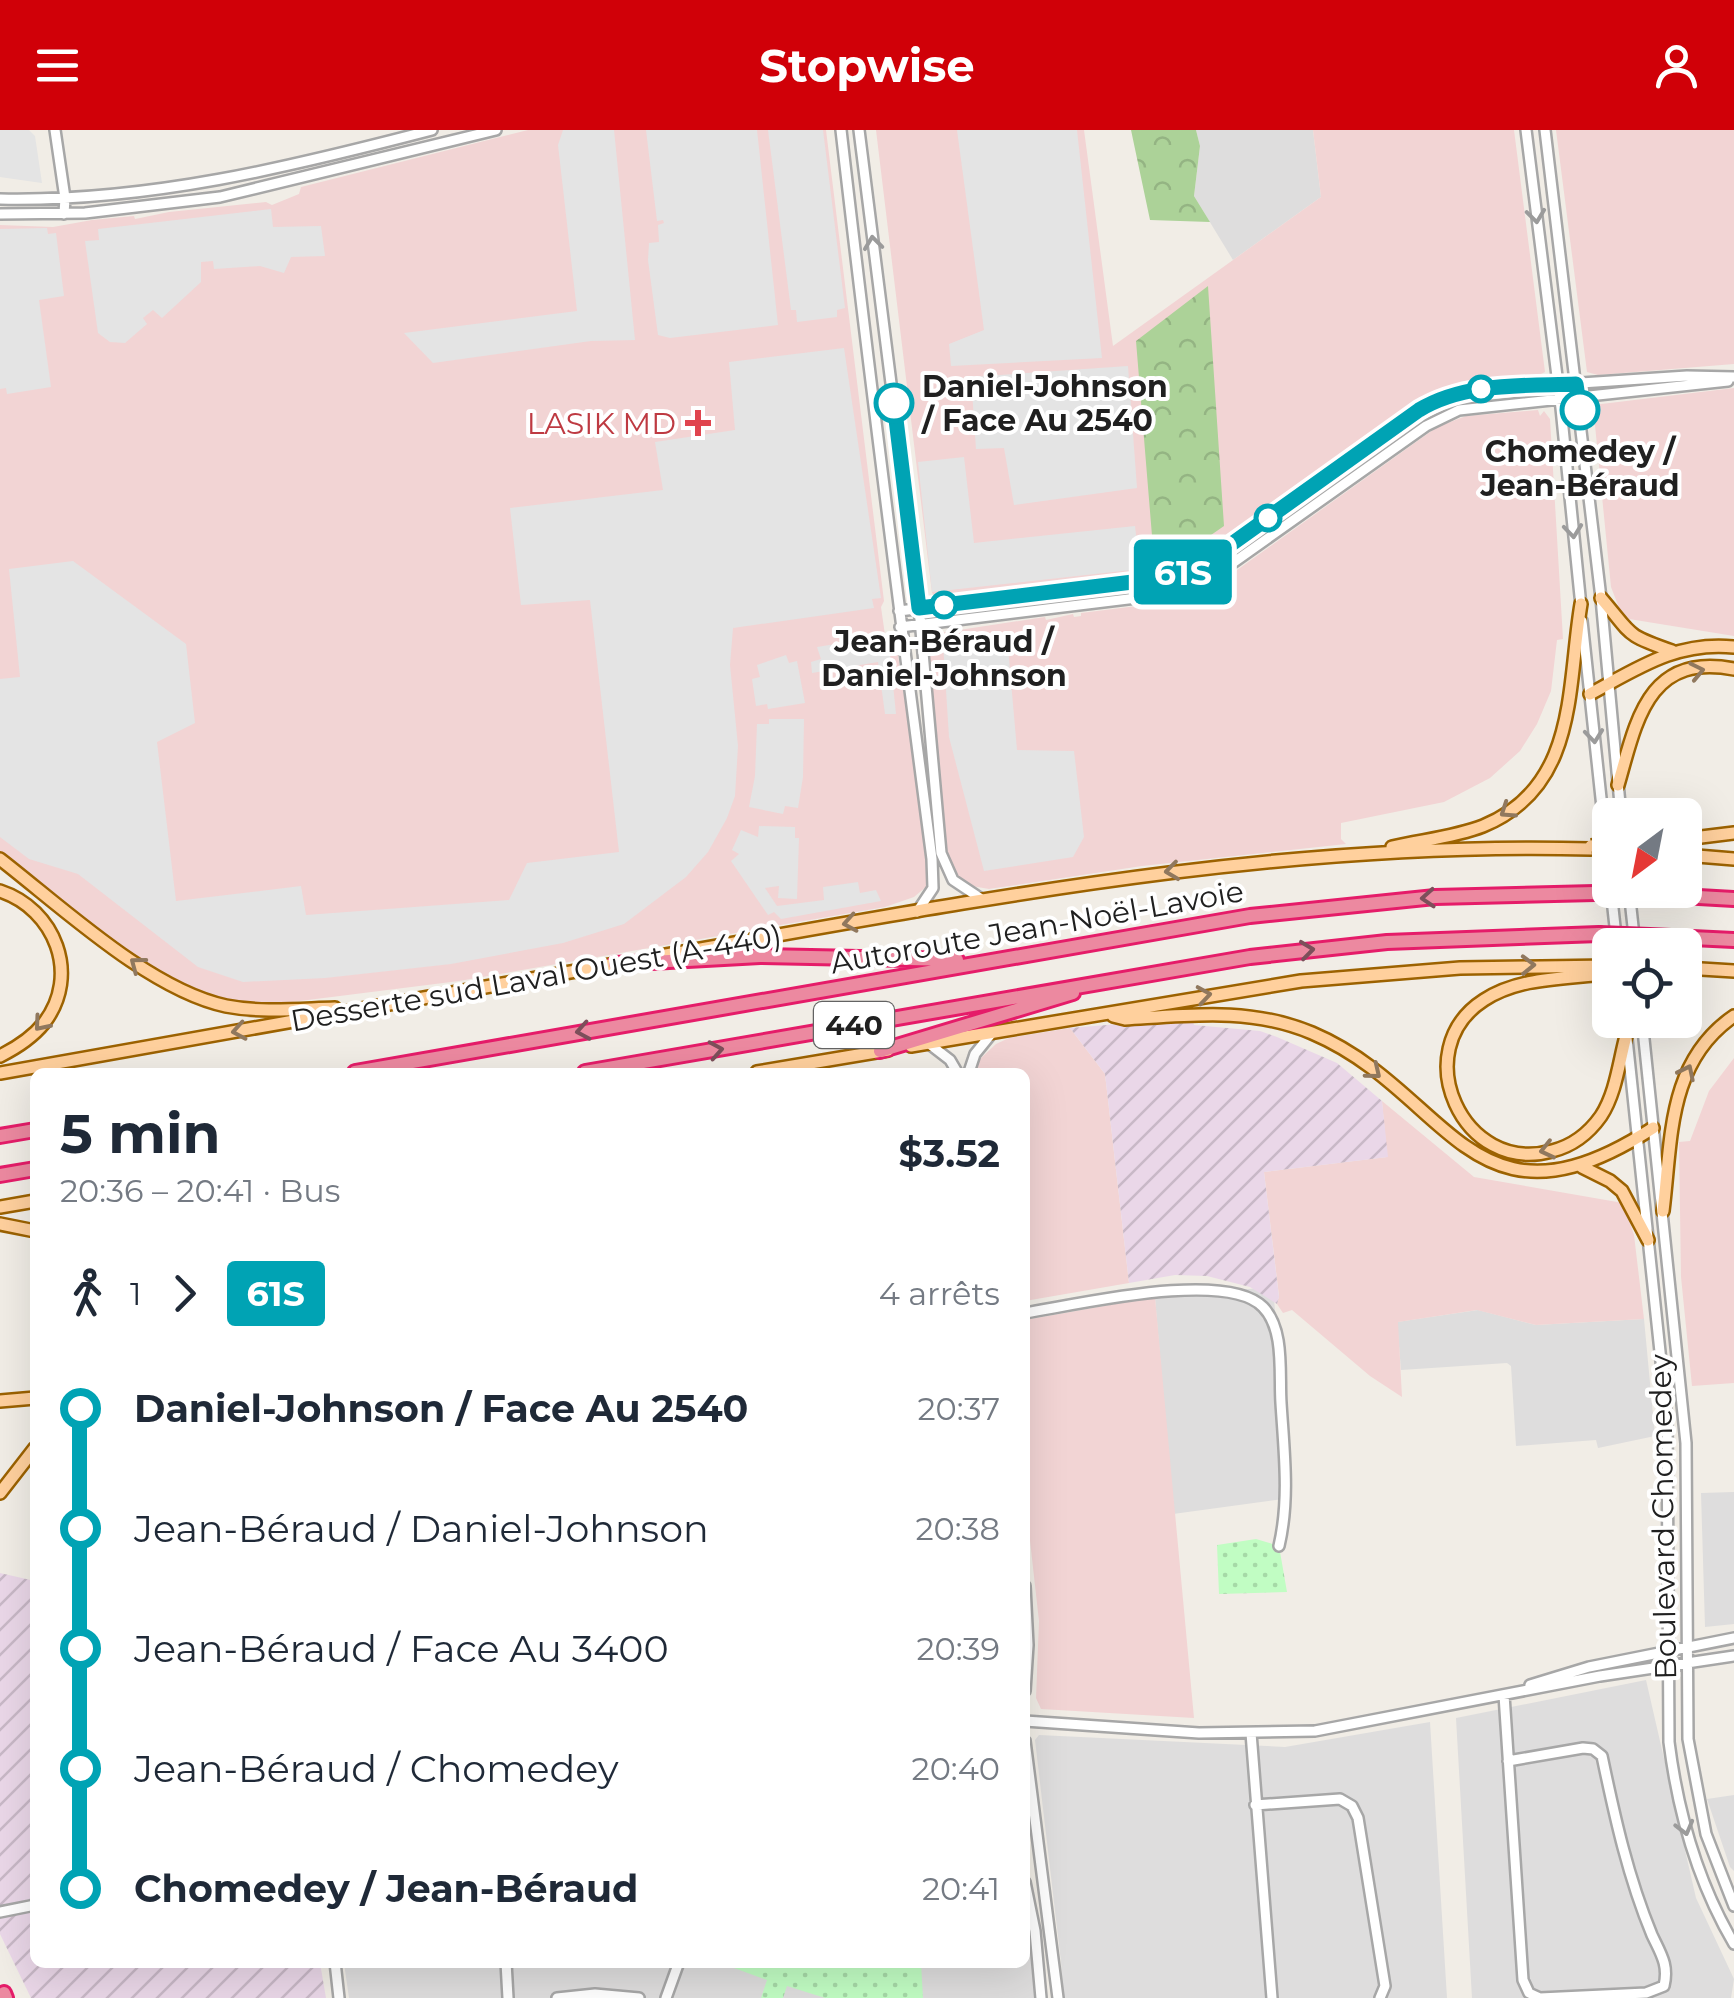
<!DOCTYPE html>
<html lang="fr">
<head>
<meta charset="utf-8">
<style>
	body { margin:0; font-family:Montserrat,sans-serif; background:#f6f6f7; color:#1f2937; height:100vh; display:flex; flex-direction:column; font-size:38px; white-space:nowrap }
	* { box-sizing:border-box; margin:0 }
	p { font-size:32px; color:#747a83 }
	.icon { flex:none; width:55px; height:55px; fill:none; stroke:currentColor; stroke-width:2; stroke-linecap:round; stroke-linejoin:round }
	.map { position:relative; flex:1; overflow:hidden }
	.details { position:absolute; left:30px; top:938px; width:1000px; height:900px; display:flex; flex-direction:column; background:#fff; border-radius:15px; box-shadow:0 10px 40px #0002 }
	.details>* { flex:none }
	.badge { padding:0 20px; border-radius:8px; font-size:35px; line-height:65px }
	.needle { width:65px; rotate:212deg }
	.tools { position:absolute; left:1592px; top:668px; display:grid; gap:20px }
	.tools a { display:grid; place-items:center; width:110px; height:110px; border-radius:15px; background:#fff; box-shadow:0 10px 40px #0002; font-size:50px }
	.map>.badge { position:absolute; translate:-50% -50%; box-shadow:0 0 0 5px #fff }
	.legs { display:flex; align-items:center; gap:15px; height:110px; padding:0 30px; font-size:32px }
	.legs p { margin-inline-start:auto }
	.headline { display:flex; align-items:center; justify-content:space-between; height:170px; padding:0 30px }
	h1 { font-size:55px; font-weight:700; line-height:75px }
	ul { padding:0 30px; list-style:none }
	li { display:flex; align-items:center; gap:35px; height:120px; font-size:38px }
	li i { display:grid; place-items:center; width:15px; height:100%; margin:0 12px; background:currentColor }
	li i::after { content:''; width:25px; height:25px; margin:-12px; border:8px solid; border-radius:50%; background:#fff }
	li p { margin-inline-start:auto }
	li:first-child i { background:linear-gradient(#0000 50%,currentColor 0) }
	li:last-child i { background:linear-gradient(currentColor 50%,#0000 0) }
	header { display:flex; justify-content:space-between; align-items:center; height:130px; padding:0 30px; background:#d00008; color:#fff; font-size:45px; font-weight:700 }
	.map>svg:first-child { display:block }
	.residential { fill:#dedddd }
	.commercial { fill:#f2d4d4 }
	.industrial { fill:url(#industrial-furrows) }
	.forest { fill:url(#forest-crowns) }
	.park { fill:url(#park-dots) }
	.parking { fill:#e4e4e4 }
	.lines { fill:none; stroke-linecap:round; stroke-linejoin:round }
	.minor-casing { stroke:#a7a7a7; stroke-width:14 }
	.major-casing { stroke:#9c6200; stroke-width:16 }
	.highway-casing { stroke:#e51c69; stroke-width:18 }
	.minor { stroke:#fff; stroke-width:9 }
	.major { stroke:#ffd09d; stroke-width:11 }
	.highway { stroke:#ec89a0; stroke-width:12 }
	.major-bridge-casing { stroke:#9c6200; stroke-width:16; stroke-linecap:butt }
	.highway-bridge-casing { stroke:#e51c69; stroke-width:18; stroke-linecap:butt }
	.major-bridge { stroke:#ffd09d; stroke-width:11 }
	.highway-bridge { stroke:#ec89a0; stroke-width:12 }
	.oneway { stroke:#9b9b9b }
	.oneway2 { stroke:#90785e }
	.oneway3 { stroke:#7c4f5a }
	.line-1-casing { stroke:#fff; stroke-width:22 }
	.line-1 { stroke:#00a3b4; stroke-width:15 }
	.stop-1-dot { fill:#fff; stroke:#00a3b4; stroke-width:5 }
	.health-dot { fill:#e0444e; stroke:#fff; stroke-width:4 }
	.labels { text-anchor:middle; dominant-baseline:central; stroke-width:8; stroke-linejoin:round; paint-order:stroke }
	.shield { fill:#fff; stroke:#636363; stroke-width:2.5 }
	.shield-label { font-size:28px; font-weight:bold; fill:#202020 }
	.stop-label { font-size:30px; font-weight:bold; fill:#202020; stroke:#fff }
	.health-label { font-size:30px; fill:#be3a42; stroke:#fff; text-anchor:end }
	.street-label { font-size:30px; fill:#202020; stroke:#fff }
</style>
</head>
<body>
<header><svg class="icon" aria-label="menu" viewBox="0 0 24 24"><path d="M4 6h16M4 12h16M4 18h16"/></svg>Stopwise<svg class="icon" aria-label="person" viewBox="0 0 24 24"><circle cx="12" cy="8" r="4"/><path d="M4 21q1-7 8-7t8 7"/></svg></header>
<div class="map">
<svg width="1734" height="1868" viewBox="0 0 1734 1868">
	<defs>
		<pattern id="industrial-furrows" width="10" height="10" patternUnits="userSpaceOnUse" patternTransform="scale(2.5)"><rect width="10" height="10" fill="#ead7e8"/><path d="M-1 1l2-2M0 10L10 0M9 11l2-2" fill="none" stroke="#c8b8c7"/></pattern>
		<pattern id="forest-crowns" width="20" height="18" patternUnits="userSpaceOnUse" patternTransform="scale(2.5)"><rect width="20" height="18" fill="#acd298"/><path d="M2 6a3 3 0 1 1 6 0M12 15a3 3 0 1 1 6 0" fill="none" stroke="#94b483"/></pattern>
		<pattern id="park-dots" width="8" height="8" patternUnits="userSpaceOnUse" patternTransform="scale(2.5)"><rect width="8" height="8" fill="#c1fdc3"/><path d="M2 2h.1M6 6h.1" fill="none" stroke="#a6d9a7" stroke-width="1.8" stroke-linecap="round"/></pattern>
	</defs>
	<rect width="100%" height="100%" fill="#f1ede6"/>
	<path class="residential" d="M1196,0h117l8,67 -88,63 -39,-64 6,-50z
		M1273,1157l18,211 -118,16 -18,-217z
		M1478,1180l58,15 108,-6 11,117 -57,12 -2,-8 -80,6 -5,-80 -4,-3 -106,7 -4,-48z
		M1734,1362v132l-29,3 -4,-134z
		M1646,1550l50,218 38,81 -3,19h-259l-16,-280z
		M1430,1592l17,276h-384l-2,-36 -26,-222 4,-5 246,12z
		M1734,1665v76l-4,-4 -23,-68z
		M1025,1773l11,51 3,44h-690l-5,-35 681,-1z"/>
	<path class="commercial" d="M528,0h298l58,471 -3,6 4,28 12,14 28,185 2,52 -13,11 -29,10 -426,74 -191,24 -62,-8 -53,-26 -153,-118v-628l53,2 39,-7 42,-4 1,3 34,-7 97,-10 6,3 27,-11 2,-7z
		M876,0h208l29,216 208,-149 -8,-67h201l31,242 -12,6 -76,7 -36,14 -208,150 -36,18 -45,8 -186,22 -1,-3 -8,4 -5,-5z
		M1556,0h178v234l-136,11 -11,-3z
		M1734,258v248l-111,-18 -12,-31 -18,-182z
		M1538,280l2,6 4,-5 6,8 13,220 -6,1 -6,51 -14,33 -17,27 -30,27 -46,24 -103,21v16l5,5 -204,22 -153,23 -23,-4 -14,-13 -7,-19 -19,-207 7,-12 112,-17 1,3 27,-6 1,3 7,-1v-3l88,-11 25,-8 36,-19 207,-148 29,-11z
		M1070,898l35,46 24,209 -104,18v-229h-49l4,-13 16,-15 13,-6z
		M1734,928v325l-42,3 -11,-109 -2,-135 11,-1 19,-50z
		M1382,971l92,76 149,26 11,32 10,84 -108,6 -59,-15 -79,12 4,75 -32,-21 -78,-66 -9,3 -6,-9 2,-8 -15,-124 123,-15z
		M1155,1167l39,421 -153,-9 -5,-11 3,-77 -14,-125v-176z"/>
	<path class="industrial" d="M1192,888l2,7 66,6 17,6 60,26 45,38 6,56 -124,15 15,125 -2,7 -27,-17 -43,-11 -32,-1 -46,8 -24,-209 -35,-46z
		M0,1443l35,8v381l285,1 6,35h-295l-31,-64z"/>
	<path class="forest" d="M1131,0h65l4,16 -6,50 16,26 -60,-2z
		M1208,156l16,240 -36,25 -34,9 -18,-219z"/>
	<path class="park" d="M1256,1409l23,7 8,46 -68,2 -2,-49z
		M736,1832l185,1 2,35h-98l-38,-12 -4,12h-22l6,-18 -33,-12z"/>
	<path class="parking" d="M0,0h29l6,6 7,47 -42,-6z
		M563,0h51l21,210 -44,1 -158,22 -29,-30 173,-22 -19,-166z
		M646,0h111l21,195 -108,13 -12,-3 -10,-75 1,-17 10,-1 -1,-17 6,-2 -1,-3 -6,1z
		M768,0h55l22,178 -8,2v7l-40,5 -1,-12h-5z
		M957,0h120l25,228 -151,8 -2,-22 35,-14z
		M271,79l2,18 48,-1 4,30 -34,1 -7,16 -24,-7 -46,3 -1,-8 -12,1v20l-39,36 -9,-8 -10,8 4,6 -22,19 -15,-1 -12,-9 -13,-92 14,-1 -1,-11z
		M47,98l1,6 8,-1 8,63 -25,4 12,87 -44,7 -1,-6 -6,1v-160z
		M844,218l37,250 -9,1 2,9 -141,20 -3,37 8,81 -3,50 -8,22 -19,34 -22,25 -62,47 -61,19 -112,21 -126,14 -82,4 -45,-15 -120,-93 -49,-15 -29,-22v-158l20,-2 -11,-108 64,-8 113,83 9,79 -38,19 19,159 125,-15 5,29 203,-15 18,-37 92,-11 -29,-252 -69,5 -11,-97 153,-18 -8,-48 80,-12 -6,-68z
		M1128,236l9,122 -123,17 -10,-57 -28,1 -5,-72z
		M964,327l10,86 161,-17 5,43 -208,23 -14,-130z
		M1007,506l10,114 57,1 10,86 -11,20 -89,14 -35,-134 -6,-94z
		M879,507l2,9 8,-1 7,69h-11l-7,-52 -66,11 -1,-11 10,-3 -4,-12z
		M786,525l3,8 8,-2 8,42 -37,6 -1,-5 -11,2 -4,-27 8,-2 -3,-12z
		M769,589h35l-1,58 -5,31 -13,-2 -2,8 -34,-7 6,-31 2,-52h12z
		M759,696l36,1v11h4l-2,61 -19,-1 1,-12 -14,2 12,18 47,-6 -1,-13 35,-5 2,11 16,-3 5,11 -100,18 -7,-7 -6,3 -37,-54 8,-7 -7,-4 9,-20 17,7z"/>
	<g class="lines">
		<g class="minor-casing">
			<path id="minor" d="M55,0l10,68 -1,16
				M841,0c28,243 59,486 91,729l1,29 -16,24
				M859,0l59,467 23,256 12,27 30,20
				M1526,0l35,278 20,198
				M1545,0l56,468 20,217
				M0,69c148,3 290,-32 432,-69
				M0,84l85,-1 135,-16 276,-67
				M899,481l255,-31 30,-8 28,-14 207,-148 25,-13 32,-7 211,-14 47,1
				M1582,491l28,261
				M900,497l269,-33 23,-7 28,-15 206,-146 33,-16 269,-29
				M1611,760l6,55
				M1629,760l6,55
				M1625,890l42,398 2,324c9,71 28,139 65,202
				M1642,890l44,423 2,296 18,95 28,72
				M928,913l22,17 7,12
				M969,942l6,-18 17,-21
				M1025,1183c51,-8 201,-44 238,-6 22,22 16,67 18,96 3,48 9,96 -2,143
				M1025,1456l3,59 -3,46
				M1530,1555l59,-18 145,-29
				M1504,1565l19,285 6,13 11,5 106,-5 18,-7c5,-21 -3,-32 -12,-51 -24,-58 -37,-117 -50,-179l-9,-7 -10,-1 -75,13
				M1025,1591l174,12 116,-2 285,-55 134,-20
				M1251,1603l21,265
				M1025,1611l33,257
				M1255,1675l85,-6 12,7 6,12 27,168 -5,12
				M1025,1752l10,49 6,67
				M0,1782l35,-7
				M335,1832l4,36
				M506,1832l2,36
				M557,1868l38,-4 44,4
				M666,1868l13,-36"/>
		</g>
		<g class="major-casing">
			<path id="major" d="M1601,468c32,37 22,36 71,53
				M1590,564c48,-26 87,-53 144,-47
				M1618,655c18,-62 29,-133 116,-116
				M1685,709l49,-6
				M1392,717c30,-7 63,-10 91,-21 95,-39 84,-138 98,-222
				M1685,725l49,4
				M0,729c62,48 150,131 226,147 36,7 73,3 109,2
				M0,761c55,18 81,84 44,132 -12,15 -28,25 -44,33
				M654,827c310,-54 620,-117 937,-108
				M1685,838l49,3
				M1610,843c-42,6 -89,3 -126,27 -78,50 -21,176 68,151 20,-5 37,-18 49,-35 15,-23 18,-54 25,-80
				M1113,886l12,3c65,-4 125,-12 187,14 139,59 158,213 341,95
				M911,916l390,-65 159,-13 150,-2
				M757,942l131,-22
				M0,943l621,-110
				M1582,1037l28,14 12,10 26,49
				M0,1077l35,-6
				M1663,1081c9,-72 4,-149 71,-195
				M0,1094l35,7
				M0,1271l35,-3
				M0,1363l35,-45"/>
		</g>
		<g class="highway-casing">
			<path id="highway" d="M1646,764l88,5
				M1650,806l84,4
				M615,834l145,-8 197,4
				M880,921l193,-58
				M355,942l895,-156 185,-19 160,-4
				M585,942l665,-115 137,-15 212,-8
				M0,1006l35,-6
				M0,1045l35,-6
				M4,1863l2,5"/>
		</g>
		<use href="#minor" class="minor"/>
		<use href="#major" class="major"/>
		<use href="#highway" class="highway"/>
		<g class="major-bridge-casing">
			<path id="major-bridge" d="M1591,716l19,-2"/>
		</g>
		<g class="highway-bridge-casing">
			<path id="highway-bridge" d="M1595,763l51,1
				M1599,804l51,2"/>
		</g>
		<use href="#major-bridge" class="major-bridge"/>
		<use href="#highway-bridge" class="highway-bridge"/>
	</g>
	<defs><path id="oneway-chevron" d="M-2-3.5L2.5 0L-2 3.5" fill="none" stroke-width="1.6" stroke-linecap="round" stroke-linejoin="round" transform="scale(2.5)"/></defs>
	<g class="oneway">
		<use href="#oneway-chevron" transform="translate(1536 86) rotate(83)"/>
		<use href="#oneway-chevron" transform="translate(873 113) rotate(-97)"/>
		<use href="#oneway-chevron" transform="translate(1573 401) rotate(84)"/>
		<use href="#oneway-chevron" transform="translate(1594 606) rotate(84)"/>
		<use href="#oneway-chevron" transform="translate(1685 1698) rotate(75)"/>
	</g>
	<g class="oneway2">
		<use href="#oneway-chevron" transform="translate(1697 541) rotate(-12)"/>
		<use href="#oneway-chevron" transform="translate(1507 681) rotate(146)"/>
		<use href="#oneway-chevron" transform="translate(1172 741) rotate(173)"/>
		<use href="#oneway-chevron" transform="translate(850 793) rotate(170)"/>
		<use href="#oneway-chevron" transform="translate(137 834) rotate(-143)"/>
		<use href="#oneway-chevron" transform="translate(1528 835) rotate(-1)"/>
		<use href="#oneway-chevron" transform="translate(1204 865) rotate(-9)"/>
		<use href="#oneway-chevron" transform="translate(41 894) rotate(130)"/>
		<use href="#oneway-chevron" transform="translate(239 901) rotate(170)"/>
		<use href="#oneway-chevron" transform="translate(1374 942) rotate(39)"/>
		<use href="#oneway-chevron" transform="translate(1687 942) rotate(-64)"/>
		<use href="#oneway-chevron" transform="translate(1547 1020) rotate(167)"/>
	</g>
	<g class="oneway3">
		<use href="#oneway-chevron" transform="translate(1428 768) rotate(176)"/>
		<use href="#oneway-chevron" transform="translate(1307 820) rotate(-7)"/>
		<use href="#oneway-chevron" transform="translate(583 901) rotate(170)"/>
		<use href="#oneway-chevron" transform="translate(716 920) rotate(-10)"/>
	</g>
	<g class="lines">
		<g class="line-1-casing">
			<path id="line-1" d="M894,273l25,205 230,-28 35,-8 28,-14 207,-148c46,-28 105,-24 157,-26l4,26"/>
		</g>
		<use href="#line-1" class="line-1"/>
	</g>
	<g class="stop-1-dot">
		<circle cx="1481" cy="259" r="12"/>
		<circle cx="894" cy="273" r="18"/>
		<circle cx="1580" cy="280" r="18"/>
		<circle cx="1268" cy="388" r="12"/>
		<circle cx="944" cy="475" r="12"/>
	</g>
	<path class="health-dot" d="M693 278h10v10h10v10h-10v10h-10v-10h-10v-10h10z"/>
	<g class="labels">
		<rect class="shield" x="814" y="872" width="80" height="46" rx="8"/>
		<g class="shield-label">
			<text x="854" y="895">440</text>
		</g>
		<g class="stop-label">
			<text x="922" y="256" text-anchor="start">Daniel-Johnson<tspan x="922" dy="34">/ Face Au 2540</tspan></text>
			<text x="1580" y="321">Chomedey /<tspan x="1580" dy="34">Jean-Béraud</tspan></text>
			<text x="944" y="511">Jean-Béraud /<tspan x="944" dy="34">Daniel-Johnson</tspan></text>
		</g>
		<g class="health-label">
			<text x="676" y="293">LASIK MD</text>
		</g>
		<g class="street-label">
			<text transform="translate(1037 797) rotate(-10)">Autoroute Jean-Noël-Lavoie</text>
			<text transform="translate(536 848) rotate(-10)">Desserte sud Laval Ouest (A-440)</text>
			<text transform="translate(1663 1387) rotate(-91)">Boulevard Chomedey</text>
		</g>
	</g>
</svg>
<div class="tools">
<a><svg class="needle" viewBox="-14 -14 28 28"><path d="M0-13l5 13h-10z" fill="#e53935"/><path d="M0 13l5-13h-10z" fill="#747a83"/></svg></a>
<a><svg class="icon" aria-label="locate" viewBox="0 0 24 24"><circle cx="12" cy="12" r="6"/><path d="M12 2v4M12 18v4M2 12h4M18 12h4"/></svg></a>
</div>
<b class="badge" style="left:1183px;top:442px;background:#00a3b4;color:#fff">61S</b>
<section class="details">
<div class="headline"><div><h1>5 min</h1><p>20:36 – 20:41 · Bus</p></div><b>$3.52</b></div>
<div class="legs"><svg class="icon" aria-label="walk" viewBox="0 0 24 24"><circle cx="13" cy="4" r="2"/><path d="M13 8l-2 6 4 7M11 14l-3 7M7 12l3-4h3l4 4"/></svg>1<svg class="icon" aria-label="forward" viewBox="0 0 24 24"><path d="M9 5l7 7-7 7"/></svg><b class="badge" style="background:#00a3b4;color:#fff">61S</b><p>4 arrêts</p></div>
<ul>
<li><i style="color:#00a3b4"></i><b>Daniel-Johnson / Face Au 2540</b><p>20:37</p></li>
<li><i style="color:#00a3b4"></i><span>Jean-Béraud / Daniel-Johnson</span><p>20:38</p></li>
<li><i style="color:#00a3b4"></i><span>Jean-Béraud / Face Au 3400</span><p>20:39</p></li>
<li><i style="color:#00a3b4"></i><span>Jean-Béraud / Chomedey</span><p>20:40</p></li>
<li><i style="color:#00a3b4"></i><b>Chomedey / Jean-Béraud</b><p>20:41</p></li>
</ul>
</section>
</div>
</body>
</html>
